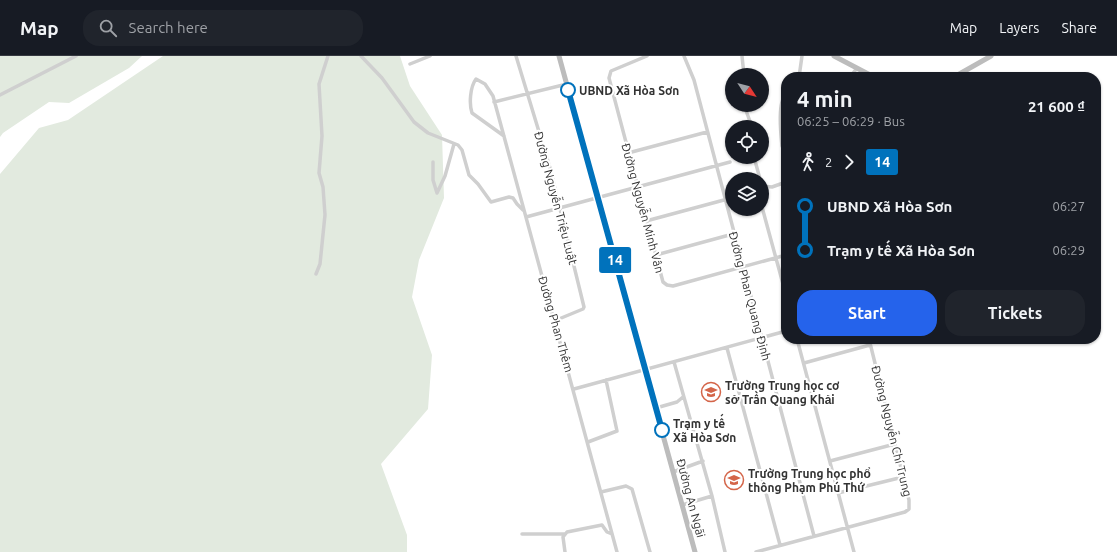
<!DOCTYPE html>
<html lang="en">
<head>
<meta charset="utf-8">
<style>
	body { margin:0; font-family:Ubuntu,sans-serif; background:#20242c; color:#f1f3f6; height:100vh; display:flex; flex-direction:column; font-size:15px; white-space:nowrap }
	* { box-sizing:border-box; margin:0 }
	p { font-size:13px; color:#9ea1a6 }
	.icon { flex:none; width:22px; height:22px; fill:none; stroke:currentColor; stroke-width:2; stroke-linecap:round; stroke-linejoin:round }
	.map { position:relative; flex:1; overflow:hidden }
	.details { position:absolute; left:781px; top:16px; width:320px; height:272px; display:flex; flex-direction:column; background:#171b24; border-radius:16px; box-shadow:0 1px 3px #0004 }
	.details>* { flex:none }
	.badge { padding:0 8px; border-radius:3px; font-size:14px; line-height:26px }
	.needle { width:26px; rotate:126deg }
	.tools { position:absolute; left:725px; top:12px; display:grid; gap:8px }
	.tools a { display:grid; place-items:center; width:44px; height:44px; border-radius:50%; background:#171b24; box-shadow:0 1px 3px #0004; font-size:20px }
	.map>.badge { position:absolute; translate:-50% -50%; box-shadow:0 0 0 2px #fff }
	.legs { display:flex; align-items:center; gap:6px; height:44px; padding:0 16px; font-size:13px }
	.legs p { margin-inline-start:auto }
	.overview { display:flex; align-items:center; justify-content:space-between; height:68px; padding:0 16px }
	h1 { font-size:22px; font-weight:700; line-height:30px }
	.action { display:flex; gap:8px; margin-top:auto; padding:8px 16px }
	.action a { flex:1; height:46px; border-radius:16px; background:#2563eb; color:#fff; font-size:16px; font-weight:700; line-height:46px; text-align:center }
	.action a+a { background:#20242c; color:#f1f3f6 }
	ul { padding:0 16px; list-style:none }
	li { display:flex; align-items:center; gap:14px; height:44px; font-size:15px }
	li i { display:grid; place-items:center; width:6px; height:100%; margin:0 5px; background:currentColor }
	li i::after { content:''; width:10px; height:10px; margin:-5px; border:3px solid; border-radius:50%; background:#171b24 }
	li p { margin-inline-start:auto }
	li:first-child i { background:linear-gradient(#0000 50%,currentColor 0) }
	li:last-child i { background:linear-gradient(currentColor 50%,#0000 0) }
	header { display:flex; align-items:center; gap:24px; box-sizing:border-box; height:56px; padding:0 20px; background:#171b24; border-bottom:1px solid #363941 }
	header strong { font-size:19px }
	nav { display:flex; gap:22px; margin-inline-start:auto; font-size:14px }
	.search { width:280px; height:36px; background:#20242c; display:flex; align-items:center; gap:10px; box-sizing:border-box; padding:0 14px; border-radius:16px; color:#9ea1a6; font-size:15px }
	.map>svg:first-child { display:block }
	.green { fill:#e2eadf }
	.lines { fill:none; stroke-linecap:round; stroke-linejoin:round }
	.street { stroke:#cfcfcf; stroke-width:3.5 }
	.secondary { stroke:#bcbcbc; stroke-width:5 }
	.line-1-casing { stroke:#fff; stroke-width:9 }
	.line-1 { stroke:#0072bc; stroke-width:6 }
	.stop-1-dot { fill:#fff; stroke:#0072bc; stroke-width:2 }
	.labels { text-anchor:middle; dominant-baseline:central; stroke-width:4; stroke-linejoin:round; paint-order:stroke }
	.stop-label { font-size:12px; font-weight:bold; fill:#323232; stroke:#fff; text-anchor:start }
	.street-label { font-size:12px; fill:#323232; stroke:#fff }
	.poi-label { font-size:12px; font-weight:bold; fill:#323232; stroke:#fff; text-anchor:start }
</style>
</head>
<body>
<header>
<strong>Map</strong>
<div class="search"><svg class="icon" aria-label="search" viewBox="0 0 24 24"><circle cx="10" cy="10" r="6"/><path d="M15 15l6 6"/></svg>Search here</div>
<nav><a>Map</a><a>Layers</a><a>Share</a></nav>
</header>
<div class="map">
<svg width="1117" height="496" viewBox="0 0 1117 496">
	<rect width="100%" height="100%" fill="#fff"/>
	<path class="green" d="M0,0h142l-13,12 -60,35 -20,-1 -46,31 -3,4z
		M163,0h237l10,30 32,49 2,63 -25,62 -7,37 20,58 -4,54 -47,55 26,71v17h-407v-378l39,-46 29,-8z"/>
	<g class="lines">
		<path class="street" d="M361,0l21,22 32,44 14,11 30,12 4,5 7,25 9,9 13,18 18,-5 4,1 4,6 6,6
			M516,0l34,112 34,139 -1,2 -29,12
			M647,0l-36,15 -2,7 54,204 4,3 6,1 113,-31
			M684,0l10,24 120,456
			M742,0l2,19
			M410,8l20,-8
			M799,21l3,-21
			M850,21l7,-9
			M0,39l76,-39
			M494,46l73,-18
			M744,49l8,22
			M504,80l-32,-23c-3,-9 -2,-26 4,-34l9,5 8,12 124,456
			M782,90c-1,-11 -5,-44 4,-51
			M628,97l79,-21
			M754,101l6,22
			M433,106v18l4,13 8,-17 9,-32
			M762,130l10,1 14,-5
			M762,151l24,88
			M526,161l204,-55
			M646,165l78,-21
			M656,199l77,-21
			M316,218l4,-10 5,-49 -2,-28 -4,-14 3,-37 -3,-52 9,-28
			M797,283l57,213
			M727,292l53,197
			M674,306l38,134 -30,9
			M804,307l66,-18
			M574,333l212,-58
			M656,352l21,-6 6,-5
			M588,386l29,-11 -11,-51
			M830,405l65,-17
			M673,416l30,-11
			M601,436l25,-6 6,3 18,63
			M838,437l65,-16
			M712,440l13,56
			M522,478h43
			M565,496l-2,-15 4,-5 35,-7 5,7 5,2
			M756,496l149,-40 4,-3v-9l-40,-161"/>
		<path class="secondary" d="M559,0l136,496
			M834,0l40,21
			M954,21l37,-21"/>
	</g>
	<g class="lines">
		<g class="line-1-casing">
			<path id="line-1" d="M568,34l94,340"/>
		</g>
		<use href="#line-1" class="line-1"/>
	</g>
	<defs>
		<g id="school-ring" transform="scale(1)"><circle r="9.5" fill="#fff" stroke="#d46549" stroke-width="1.5"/><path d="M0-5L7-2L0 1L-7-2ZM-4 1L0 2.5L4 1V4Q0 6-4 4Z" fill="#d46549"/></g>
	</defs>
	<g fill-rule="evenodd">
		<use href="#school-ring" x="711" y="336"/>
		<use href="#school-ring" x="734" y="424"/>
	</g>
	<g class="stop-1-dot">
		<circle cx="568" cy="34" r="7"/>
		<circle cx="662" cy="374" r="7"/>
	</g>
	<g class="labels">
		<g class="stop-label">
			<text x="579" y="34">UBND Xã Hòa Sơn</text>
			<text x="673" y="367">Trạm y tế<tspan x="673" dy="14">Xã Hòa Sơn</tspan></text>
		</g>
		<g class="street-label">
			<text transform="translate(556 142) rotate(75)">Đường Nguyễn Triệu Luật</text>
			<text transform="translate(643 152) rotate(75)">Đường Nguyễn Minh Vân</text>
			<text transform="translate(750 240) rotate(75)">Đường Phan Quang Định</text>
			<text transform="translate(556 268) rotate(74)">Đường Phan Thêm</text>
			<text transform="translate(892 375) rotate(76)">Đường Nguyễn Chí Trung</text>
			<text transform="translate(691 442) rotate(75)">Đường An Ngãi</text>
		</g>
		<g class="poi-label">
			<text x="725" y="329">Trường Trung học cơ<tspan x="725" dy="14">sở Trần Quang Khải</tspan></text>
			<text x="748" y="417">Trường Trung học phổ<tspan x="748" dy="14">thông Phạm Phú Thứ</tspan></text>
		</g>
	</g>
</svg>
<div class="tools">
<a><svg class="needle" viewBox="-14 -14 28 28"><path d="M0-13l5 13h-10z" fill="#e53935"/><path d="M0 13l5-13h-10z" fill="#9ea1a6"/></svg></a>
<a><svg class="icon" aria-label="locate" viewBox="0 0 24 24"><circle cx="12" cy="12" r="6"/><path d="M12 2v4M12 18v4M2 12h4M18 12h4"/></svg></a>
<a><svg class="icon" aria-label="layers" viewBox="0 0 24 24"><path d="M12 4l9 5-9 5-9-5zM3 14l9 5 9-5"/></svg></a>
</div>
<b class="badge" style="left:615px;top:204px;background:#0072bc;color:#fff">14</b>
<section class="details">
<div class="overview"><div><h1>4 min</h1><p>06:25 – 06:29 · Bus</p></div><b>21 600 ₫</b></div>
<div class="legs"><svg class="icon" aria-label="walk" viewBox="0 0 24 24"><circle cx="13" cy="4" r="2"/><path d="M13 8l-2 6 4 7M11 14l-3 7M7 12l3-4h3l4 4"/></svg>2<svg class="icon" aria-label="forward" viewBox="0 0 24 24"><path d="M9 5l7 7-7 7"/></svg><b class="badge" style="background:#0072bc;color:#fff">14</b></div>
<ul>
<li><i style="color:#0072bc"></i><b>UBND Xã Hòa Sơn</b><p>06:27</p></li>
<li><i style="color:#0072bc"></i><b>Trạm y tế Xã Hòa Sơn</b><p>06:29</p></li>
</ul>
<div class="action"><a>Start</a><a>Tickets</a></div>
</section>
</div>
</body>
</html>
